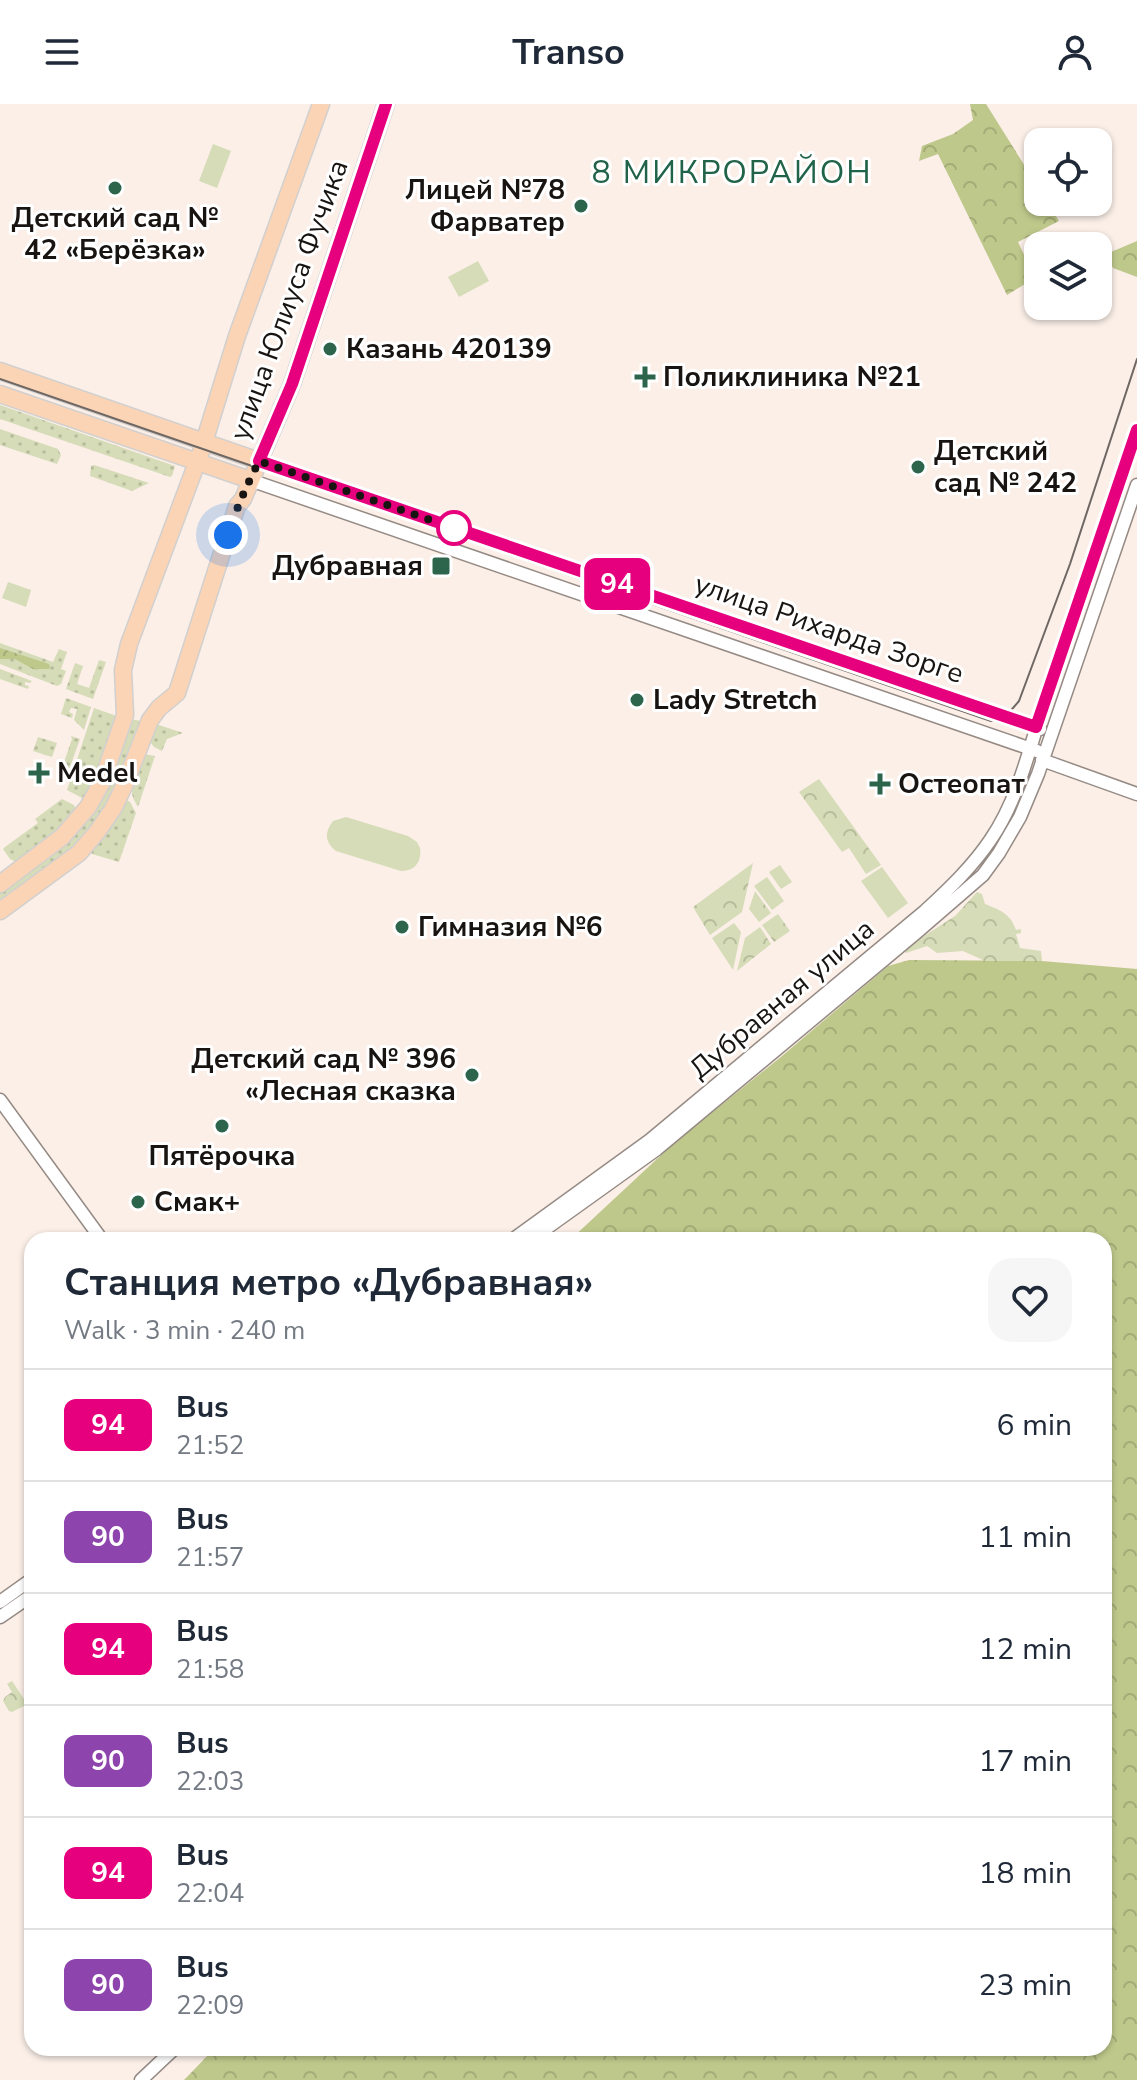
<!DOCTYPE html>
<html lang="en">
<head>
<meta charset="utf-8">
<style>
	body { margin:0; font-family:"Nunito Sans",sans-serif; background:#f6f6f7; color:#1f2937; height:100vh; display:flex; flex-direction:column; font-size:30px; white-space:nowrap }
	* { box-sizing:border-box; margin:0 }
	p { font-size:26px; color:#747a83 }
	.icon { flex:none; width:44px; height:44px; fill:none; stroke:currentColor; stroke-width:2; stroke-linecap:round; stroke-linejoin:round }
	.map { position:relative; flex:1; overflow:hidden }
	.drawer { position:absolute; left:24px; top:1128px; width:1088px; height:824px; display:flex; flex-direction:column; background:#fff; border-radius:24px; box-shadow:0 2px 6px #0004 }
	.drawer>* { flex:none }
	.badge { padding:0 16px; border-radius:12px; font-size:28px; line-height:52px }
	.tools { position:absolute; left:1024px; top:24px; display:grid; gap:16px }
	.tools a { display:grid; place-items:center; width:88px; height:88px; border-radius:16px; background:#fff; box-shadow:0 2px 6px #0004; font-size:40px }
	.you { position:absolute; width:40px; height:40px; margin:-20px; border:6px solid #fff; border-radius:50%; background:#1a73e8; box-shadow:0 0 0 12px #1a73e833 }
	.map>.badge { position:absolute; translate:-50% -50%; box-shadow:0 0 0 4px #fff }
	.round { display:grid; place-items:center; flex:none; width:84px; height:84px; border-radius:24px; background:#f6f6f7 }
	.headline { display:flex; align-items:center; justify-content:space-between; height:136px; padding:0 40px }
	h1 { font-size:38px; font-weight:700; line-height:60px }
	ul { padding:0; list-style:none }
	li { display:flex; align-items:center; gap:24px; height:112px; padding:0 40px; border-top:2px solid #e0e1e3 }
	li div { flex:1 }
	li b { display:block; font-size:30px }
	li em { font-style:normal }
	li .badge { min-width:88px; font-weight:700; text-align:center }
	header { display:flex; justify-content:space-between; align-items:center; height:104px; padding:0 40px; background:#fff; font-size:36px; font-weight:700 }
	.map>svg:first-child { display:block }
	.grass { fill:url(#grass-dots) }
	.forest { fill:url(#forest-crowns) }
	.park { fill:url(#park-crowns) }
	.pitch { fill:#d6dcb7 }
	.lines { fill:none; stroke-linecap:round; stroke-linejoin:round }
	.minor-casing { stroke:#958a84; stroke-width:15 }
	.major-casing { stroke:#d1d0cf; stroke-width:19 }
	.minor { stroke:#fff; stroke-width:12 }
	.major { stroke:#fbd4b6; stroke-width:16 }
	.tram { stroke:#6e6763; stroke-width:2 }
	.line-casing { stroke:#fff; stroke-width:18 }
	.line { stroke:#e6007e; stroke-width:12 }
	.walk { stroke:#181411; stroke-width:8; stroke-dasharray:0 14.4 }
	.poi-dot { fill:#2c644c; stroke:#fff; stroke-width:3 }
	.stop-dot { fill:#fff; stroke:#e6007e; stroke-width:4 }
	.labels { text-anchor:middle; dominant-baseline:central; stroke-width:6; stroke-linejoin:round; paint-order:stroke }
	.poi-label { font-size:28px; font-weight:bold; fill:#181411; stroke:#fff; text-anchor:start }
	.street-label { font-size:28px; fill:#181411; stroke:#fff }
	.quarter-label { font-size:32px; letter-spacing:2px; fill:#216348; stroke:#fff }
</style>
</head>
<body>
<header><svg class="icon" aria-label="menu" viewBox="0 0 24 24"><path d="M4 6h16M4 12h16M4 18h16"/></svg>Transo<svg class="icon" aria-label="person" viewBox="0 0 24 24"><circle cx="12" cy="8" r="4"/><path d="M4 21q1-7 8-7t8 7"/></svg></header>
<div class="map">
<svg width="1137" height="1976" viewBox="0 0 1137 1976">
	<defs>
		<pattern id="grass-dots" width="8" height="8" patternUnits="userSpaceOnUse" patternTransform="scale(2)"><rect width="8" height="8" fill="#d6dcb7"/><path d="M2 2h.1M6 6h.1" fill="none" stroke="#b7bc9c" stroke-width="1.8" stroke-linecap="round"/></pattern>
		<pattern id="forest-crowns" width="20" height="18" patternUnits="userSpaceOnUse" patternTransform="scale(2)"><rect width="20" height="18" fill="#bfc88b"/><path d="M2 6a3 3 0 1 1 6 0M12 15a3 3 0 1 1 6 0" fill="none" stroke="#a3ab77"/></pattern>
		<pattern id="park-crowns" width="20" height="18" patternUnits="userSpaceOnUse" patternTransform="scale(2)"><rect width="20" height="18" fill="#d6dcb7"/><path d="M2 6a3 3 0 1 1 6 0M12 15a3 3 0 1 1 6 0" fill="none" stroke="#b7bc9c"/></pattern>
	</defs>
	<rect width="100%" height="100%" fill="#fbefe8"/>
	<path class="grass" d="M0,301l175,61 -3,10 -2,1 -170,-58z
		M0,325l58,20 3,6 -4,9 -57,-19z
		M94,361l55,18 -17,8 -42,-15 1,-10z
		M0,539l53,19 6,-13 8,3 -6,17 5,2 -5,13 -4,2 -57,-22z
		M99,556l7,2 -13,37 -27,-10 9,-26 8,3 -6,18 12,4z
		M0,565l32,12 -2,2 -5,-1v3l4,1 -1,3 -28,-10z
		M66,594l25,9 -7,23 -10,-10 3,-11 -6,-1 -2,4 4,2 -1,4 -11,-4z
		M94,604l20,7 3,5c-9,25 -15,58 -35,78l-15,-8z
		M129,615l13,2c-18,48 -34,95 -72,131 -20,20 -47,36 -70,53v-16l64,-48z
		M156,620l27,9 -16,6 -5,12 -8,-4 -7,-10z
		M71,632l9,3 -11,31 -7,-2 10,-29z
		M38,633l19,6 -5,14 -19,-6z
		M144,650l11,2 -17,51c-12,-20 -3,-16 1,-34 0,-1 0,-13 0,-14z
		M62,695l12,6 2,6 -18,23 -40,29 -8,-4 -7,-10 2,-2 33,-24 -3,-4z
		M125,695l5,3 6,11 -17,49 -27,-8 -3,-4z"/>
	<path class="forest" d="M970,0h16l52,83v15h9l12,19 -41,21 17,36 -28,17 -69,-141 -19,7 3,-15 31,-12 20,-14z
		M1137,137v36l-24,-9 -4,-8 2,-8z
		M0,544l43,14 6,2 1,4 -2,1h-15l-18,-10h-15z
		M909,856l133,1 95,8v1111h-953l31,-32h889v-808h-534l103,-96 109,-88 106,-90z"/>
	<path class="park" d="M819,675l62,86 -15,9 -17,-26 -7,4 -43,-60z
		M753,759l-11,49 -32,23 -17,-28z
		M755,787l16,22 -12,9 -10,-13z
		M977,788l5,2 3,10c15,6 25,9 31,26l5,-1v4l-5,1 4,14 21,3 1,10h-57l-22,-10 -26,2 -10,-7 -21,7 -2,-4 51,-33z
		M778,810l12,17 -16,11 -12,-17z
		M734,819l7,9 -8,38 -21,-32z
		M760,823l11,17 -34,27 8,-33z
		M12,1577l14,21 -2,4 -12,6 -3,-1 -6,-10 2,-4 7,-5 -5,-8z"/>
	<path class="pitch" d="M213,40l18,7 -14,37 -18,-7z
		M478,157l11,20 -30,16 -11,-20z
		M8,478l23,8 -5,17 -24,-9z
		M346,713l62,19 9,6 3,6c2,14 -5,23 -19,23l-65,-20c-11,-8 -12,-19 -3,-30z
		M780,761l12,17 -11,7 -12,-17z
		M882,763l26,36 -20,15 -27,-37z
		M767,773l17,24 -12,9 -18,-24z"/>
	<g class="lines">
		<g class="minor-casing">
			<path id="minor" d="M259,357l781,268
				M250,376l787,271
				M1042,656l95,34
				M0,996l102,140
				M512,1136l138,-100 275,-229c24,-22 48,-45 66,-72 29,-43 39,-94 55,-142 31,-89 61,-179 91,-268
				M530,1136l127,-91 259,-216 67,-58 16,-22 21,-36 18,-43 99,-289
				M0,1498l32,-23
				M0,1513l32,-22
				M141,1976l34,-32"/>
		</g>
		<g class="major-casing">
			<path id="major" d="M0,267l259,90
				M0,290l250,86
				M0,780l62,-47 26,-30 14,-25 23,-67 -2,-45 6,-26 73,-195 35,-113 84,-232
				M0,807l79,-58 18,-21 16,-23 11,-23 26,-66 9,-12 18,-15 60,-187 6,-7 49,-115 94,-280"/>
		</g>
		<use href="#minor" class="minor"/>
		<use href="#major" class="major"/>
		<path class="tram" d="M0,275l991,342 15,-5 13,-15 51,-137 67,-205"/>
	</g>
	<g class="lines">
		<g class="line-casing">
			<path id="line" d="M386,0l-94,280 -33,77 777,266 101,-297"/>
		</g>
		<use href="#line" class="line"/>
		<path class="walk" d="M228,431c8,-26 19,-50 31,-74l195,67"/>
	</g>
	<g class="poi-dot">
		<circle cx="115" cy="84" r="8"/>
		<circle cx="581" cy="102" r="8"/>
		<circle cx="330" cy="245" r="8"/>
		<path d="M641 261h8v8h8v8h-8v8h-8v-8h-8v-8h8z"/>
		<circle cx="918" cy="363" r="8"/>
		<rect x="431" y="452" width="20" height="20" rx="4"/>
		<circle cx="637" cy="596" r="8"/>
		<path d="M35 657h8v8h8v8h-8v8h-8v-8h-8v-8h8z"/>
		<path d="M876 668h8v8h8v8h-8v8h-8v-8h-8v-8h8z"/>
		<circle cx="402" cy="823" r="8"/>
		<circle cx="472" cy="971" r="8"/>
		<circle cx="222" cy="1022" r="8"/>
		<circle cx="138" cy="1098" r="8"/>
	</g>
	<circle class="stop-dot" cx="454" cy="424" r="16"/>
	<g class="labels">
		<g class="poi-label">
			<text x="565" y="86" text-anchor="end">Лицей №78<tspan x="565" dy="32">Фарватер</tspan></text>
			<text x="115" y="114" text-anchor="middle">Детский сад №<tspan x="115" dy="32">42 «Берёзка»</tspan></text>
			<text x="346" y="245">Казань 420139</text>
			<text x="663" y="273">Поликлиника №21</text>
			<text x="934" y="347">Детский<tspan x="934" dy="32">сад № 242</tspan></text>
			<text x="423" y="462" text-anchor="end">Дубравная</text>
			<text x="653" y="596">Lady Stretch</text>
			<text x="57" y="669">Medel</text>
			<text x="898" y="680">Остеопат</text>
			<text x="418" y="823">Гимназия №6</text>
			<text x="456" y="955" text-anchor="end">Детский сад № 396<tspan x="456" dy="32">«Лесная сказка</tspan></text>
			<text x="222" y="1052" text-anchor="middle">Пятёрочка</text>
			<text x="154" y="1098">Смак+</text>
		</g>
		<g class="street-label">
			<text transform="translate(289 196) rotate(-70)">улица Юлиуса Фучика</text>
			<text transform="translate(829 525) rotate(19)">улица Рихарда Зорге</text>
			<text transform="translate(782 895) rotate(-40)">Дубравная улица</text>
		</g>
		<g class="quarter-label">
			<text x="732" y="68">8 МИКРОРАЙОН</text>
		</g>
	</g>
</svg>
<div class="tools">
<a><svg class="icon" aria-label="locate" viewBox="0 0 24 24"><circle cx="12" cy="12" r="6"/><path d="M12 2v4M12 18v4M2 12h4M18 12h4"/></svg></a>
<a><svg class="icon" aria-label="layers" viewBox="0 0 24 24"><path d="M12 4l9 5-9 5-9-5zM3 14l9 5 9-5"/></svg></a>
</div>
<div class="you" style="left:228px;top:431px"></div>
<b class="badge" style="left:617px;top:480px;background:#e6007e;color:#fff">94</b>
<section class="drawer">
<div class="headline"><div><h1>Станция метро «Дубравная»</h1><p>Walk · 3 min · 240 m</p></div><a class="round"><svg class="icon" aria-label="heart" viewBox="0 0 24 24"><path d="M12 20l-8-8c-3-5 5-10 8-4 3-6 11-1 8 4z"/></svg></a></div>
<ul>
<li><span class="badge" style="background:#e6007e;color:#fff">94</span><div><b>Bus</b><p>21:52</p></div><em>6 min</em></li>
<li><span class="badge" style="background:#8e44ad;color:#fff">90</span><div><b>Bus</b><p>21:57</p></div><em>11 min</em></li>
<li><span class="badge" style="background:#e6007e;color:#fff">94</span><div><b>Bus</b><p>21:58</p></div><em>12 min</em></li>
<li><span class="badge" style="background:#8e44ad;color:#fff">90</span><div><b>Bus</b><p>22:03</p></div><em>17 min</em></li>
<li><span class="badge" style="background:#e6007e;color:#fff">94</span><div><b>Bus</b><p>22:04</p></div><em>18 min</em></li>
<li><span class="badge" style="background:#8e44ad;color:#fff">90</span><div><b>Bus</b><p>22:09</p></div><em>23 min</em></li>
</ul>
</section>
</div>
</body>
</html>
